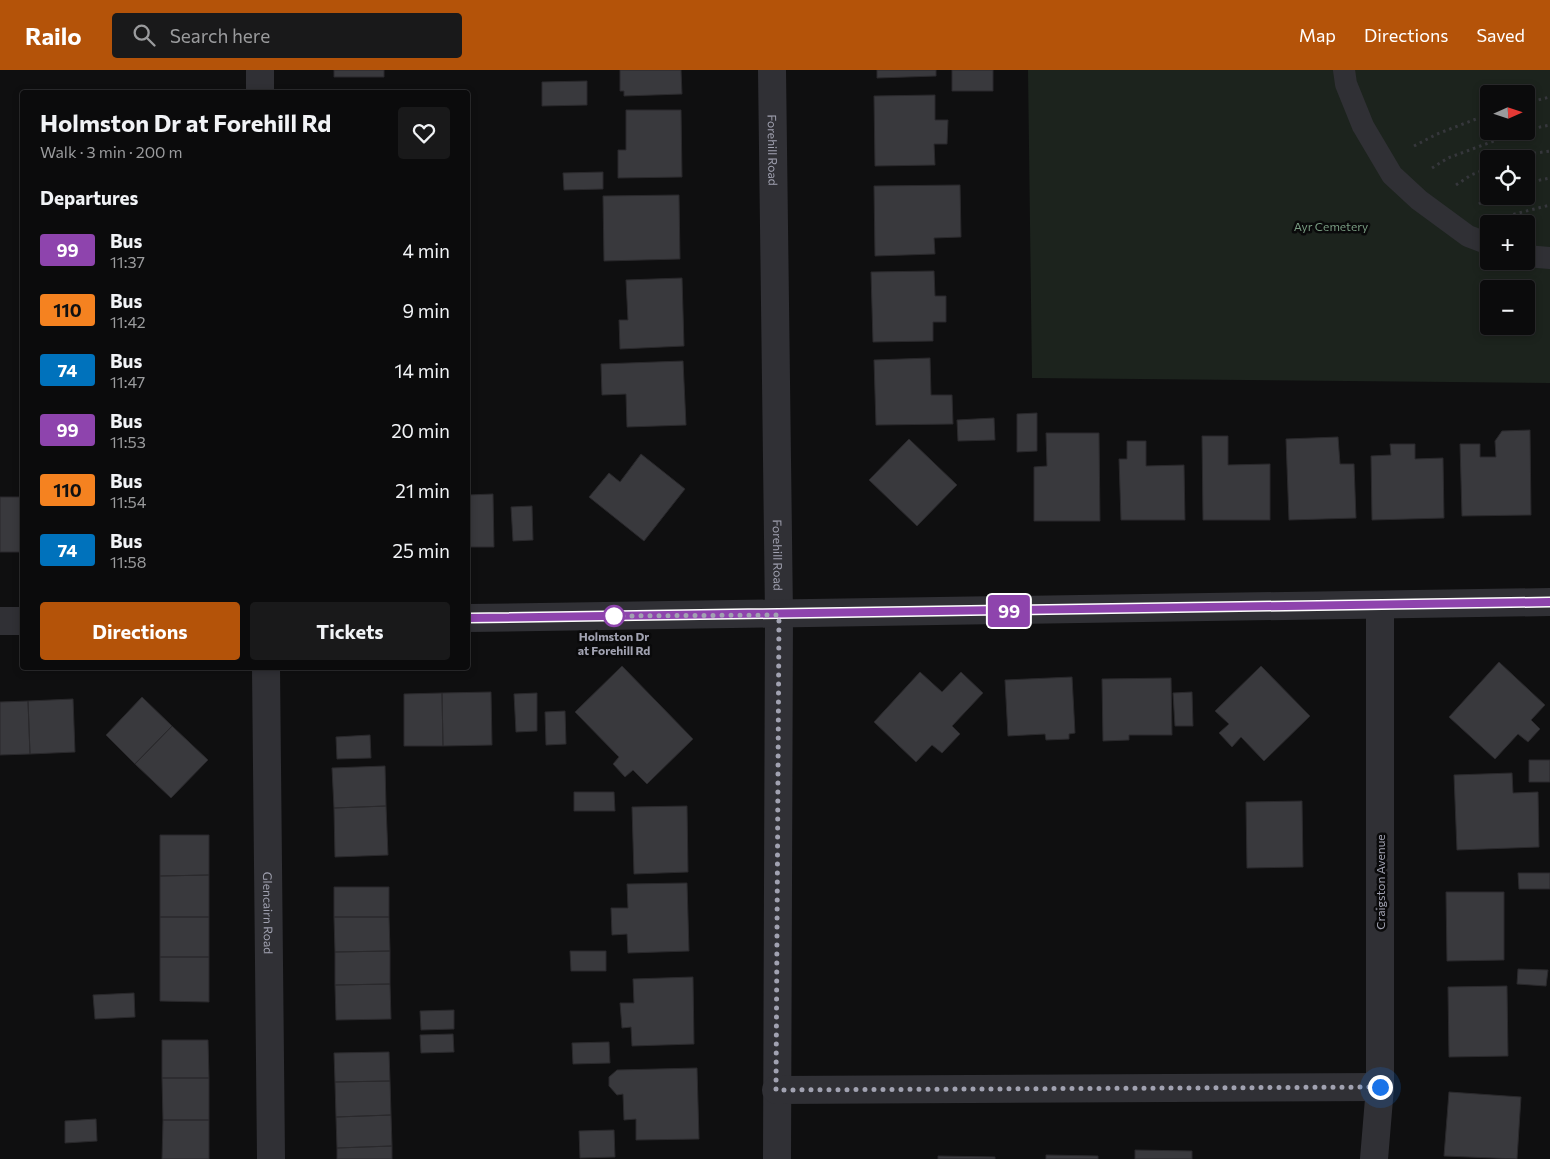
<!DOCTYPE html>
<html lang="en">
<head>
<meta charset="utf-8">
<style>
	body { margin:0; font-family:Commissioner,sans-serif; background:#19191a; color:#f1f3f6; height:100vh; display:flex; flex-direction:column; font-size:19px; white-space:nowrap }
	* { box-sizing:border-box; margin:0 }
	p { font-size:16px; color:#9a9b9d }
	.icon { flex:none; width:28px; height:28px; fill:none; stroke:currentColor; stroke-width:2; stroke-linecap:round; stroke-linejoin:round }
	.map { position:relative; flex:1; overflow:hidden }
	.sheet { position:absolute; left:20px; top:20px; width:450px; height:580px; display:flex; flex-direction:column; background:#0b0b0c; border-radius:5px; box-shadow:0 2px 8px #0003,0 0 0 1px #2b2b2d }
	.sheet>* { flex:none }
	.badge { padding:0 10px; border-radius:4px; font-size:18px; line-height:32px }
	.needle { width:32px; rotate:87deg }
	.fabs { position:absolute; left:1480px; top:15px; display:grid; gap:10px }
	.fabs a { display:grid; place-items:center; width:55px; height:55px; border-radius:5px; background:#0b0b0c; box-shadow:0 2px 8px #0003,0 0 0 1px #2b2b2d; font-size:25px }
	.you { position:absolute; width:25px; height:25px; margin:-12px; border:4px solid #fff; border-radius:50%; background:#1a73e8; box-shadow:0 0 0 8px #1a73e833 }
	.map>.badge { position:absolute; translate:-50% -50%; box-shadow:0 0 0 2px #fff }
	h2 { padding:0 20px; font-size:19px; line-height:45px }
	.round { display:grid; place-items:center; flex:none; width:52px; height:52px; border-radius:5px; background:#19191a }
	.headline { display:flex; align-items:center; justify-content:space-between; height:85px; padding:0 20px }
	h1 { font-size:24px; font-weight:700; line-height:38px }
	.action { display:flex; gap:10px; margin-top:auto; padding:10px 20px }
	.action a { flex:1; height:58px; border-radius:5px; background:#b45309; color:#fff; font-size:20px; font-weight:700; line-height:58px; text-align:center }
	.action a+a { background:#19191a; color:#f1f3f6 }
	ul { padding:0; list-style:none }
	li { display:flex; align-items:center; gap:15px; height:60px; padding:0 20px }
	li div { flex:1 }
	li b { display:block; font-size:19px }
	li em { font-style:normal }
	li .badge { min-width:55px; font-weight:700; text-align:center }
	header { display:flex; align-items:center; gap:30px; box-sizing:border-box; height:70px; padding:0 25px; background:#b45309; color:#fff }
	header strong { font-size:24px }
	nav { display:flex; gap:28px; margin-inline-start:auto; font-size:18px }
	.search { width:350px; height:45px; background:#19191a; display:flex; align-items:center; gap:12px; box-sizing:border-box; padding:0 18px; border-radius:5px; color:#9a9b9d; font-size:19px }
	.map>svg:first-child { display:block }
	.green { fill:#1c231d; fill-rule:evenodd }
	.building { fill:#39393d; stroke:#2a292c }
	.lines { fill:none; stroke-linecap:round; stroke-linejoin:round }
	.path { stroke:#36373c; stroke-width:3; stroke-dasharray:2.5 4; stroke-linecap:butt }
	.lane { stroke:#303035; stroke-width:22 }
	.street { stroke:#303035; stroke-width:28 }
	.line-casing { stroke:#fff; stroke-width:11 }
	.line { stroke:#8e44ad; stroke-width:8 }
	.walk { stroke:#a1a2b1; stroke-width:5; stroke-dasharray:0 9 }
	.stop-dot { fill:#fff; stroke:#8e44ad; stroke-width:2.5 }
	.labels { text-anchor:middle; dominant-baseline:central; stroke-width:5; stroke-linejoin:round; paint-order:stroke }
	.street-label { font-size:12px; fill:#a1a2b1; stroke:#0a0a0b }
	.park-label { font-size:12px; fill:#789b81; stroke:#0a0a0b }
	.stop-label { font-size:12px; font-weight:bold; fill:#a1a2b1; stroke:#0a0a0b }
</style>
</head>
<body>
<header>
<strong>Railo</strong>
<div class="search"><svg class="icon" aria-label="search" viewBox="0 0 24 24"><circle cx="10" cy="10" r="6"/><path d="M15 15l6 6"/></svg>Search here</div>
<nav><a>Map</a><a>Directions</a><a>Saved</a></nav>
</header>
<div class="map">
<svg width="1550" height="1089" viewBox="0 0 1550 1089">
	<rect width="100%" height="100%" fill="#0f0f10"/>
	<path class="green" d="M1028,0h522v313l-518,-5zM1489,24h37v37h-37zM1489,89h37v37h-37zM1489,154h37v37h-37zM1489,219h37v37h-37z"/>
	<path class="building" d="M334,0h50v7h-50z
		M620,0h61l1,24 -58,2v-5h-4z
		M877,0h59v6l-59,2z
		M952,0h41v21h-41z
		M587,11v24l-45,1v-24z
		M935,25v25h13l-1,24h-13l1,21 -60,1 -1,-70z
		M626,40h55l1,67 -64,1v-28h8z
		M603,102v17l-39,1 -1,-17z
		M960,115l1,52 -27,1 1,16 -60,2 -1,-70z
		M679,125l1,64 -76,2 -1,-65z
		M934,201l1,25h11v26h-13v19l-60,1 -2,-70z
		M682,208l2,68 -64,3 -1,-29h9l-2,-40z
		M930,288l1,37h21l1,29 -77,1 -2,-65z
		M683,291l3,64 -59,2 -1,-33 -24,1 -1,-31z
		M1037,343v38l-20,1v-38z
		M994,348l1,22 -37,1 -1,-21z
		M1530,360l1,85 -69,1 -2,-72h20v13h16l-1,-16 7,-10z
		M1046,363h53l1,88h-66v-54l13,-1z
		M1202,366h26v29l42,-1v56h-67z
		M1338,367l2,27h14l2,54 -67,2 -3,-81z
		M909,369l48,46 -40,41 -48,-46z
		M1127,371h19v25l38,-1 1,55h-64l-2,-61h8z
		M1390,374h25v15l28,-1 1,60 -72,2 -1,-64 20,-1z
		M641,384l44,35 -41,52 -55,-44 20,-24 11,9z
		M493,424l1,53h-26v-52z
		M0,427h22v55h-22z
		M532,436l1,34 -20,1 -2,-34z
		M1499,592l46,43 -14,15 9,9 -12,13 -10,-8 -23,25 -46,-42z
		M622,596l71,73 -46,45 -14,-14 -8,7 -12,-13 6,-7 -44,-45z
		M1261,596l49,50 -46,45 -23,-24 -9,10 -13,-14 10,-9 -14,-13z
		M920,602l22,20 19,-20 22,21 -31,33 8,8 -18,19 -10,-8 -16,17 -42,-40z
		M1072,607l3,56 -6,1v5l-23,1 -1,-6 -37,2 -3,-56z
		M1171,608l1,57h-43v5l-26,1 -1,-62z
		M491,622l1,53 -49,1 -1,-53z
		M1192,622l1,34h-18l-2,-33z
		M442,623l1,53h-39v-52z
		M537,623v38l-21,1 -2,-38z
		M142,627l30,29 -37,38 -29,-29z
		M73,629l2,53 -45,2 -2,-53z
		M28,631l2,53 -30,1v-53z
		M565,641l1,33 -20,1 -1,-33z
		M172,656l36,34 -37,38 -36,-34z
		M370,665l1,23 -34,1 -1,-22z
		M1529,690h21v22h-21z
		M385,696l1,40 -52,2 -2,-40z
		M1512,703l1,20 25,-1 1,55 -82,3 -3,-75z
		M574,722h40l1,19h-41z
		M1302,731l1,66 -56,1 -1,-66z
		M386,736l2,49 -53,2 -1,-49z
		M687,736l1,66 -54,2 -2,-67z
		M160,765h49v40l-49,1z
		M1518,803h32v16h-31z
		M209,805v42h-49v-41z
		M687,813l2,68 -61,2 -1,-19 -15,1 -1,-27h17l-1,-24z
		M334,817h55v30h-55z
		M1446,822h58v68l-57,1z
		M160,847h49v40h-49z
		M334,847h55l1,34 -55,1z
		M390,881v33l-55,1v-33z
		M570,881h36v20h-35z
		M160,887h49v45l-49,-1z
		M1518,899l30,1 -2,16 -29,-2z
		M693,907l1,67 -62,2 -1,-19 -9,1 -2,-25h14l-1,-24z
		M390,914l1,35 -55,1 -1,-35z
		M1507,916l1,70 -59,1 -1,-70z
		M134,923l1,24 -40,2 -2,-24z
		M454,940v19l-33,1 -1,-19z
		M453,964l1,18 -33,1 -1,-18z
		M162,970h46l1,38h-47z
		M609,972l1,21 -37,1 -1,-21z
		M389,982l1,29 -55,1 -1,-29z
		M697,998l2,71 -63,1v-21l-12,1 -1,-26 -6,1 -8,-9v-9l8,-7z
		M162,1008h47v42h-46z
		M390,1011l1,34 -55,2 -1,-35z
		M1449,1022l72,5 -4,62 -73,-3z
		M391,1045l1,31 -55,2 -1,-31z
		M96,1049l1,22 -32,2v-22z
		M163,1050h46v39h-47z
		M614,1060l1,27 -35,1 -1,-27z
		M392,1076v13h-55v-11z
		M1135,1080l57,1v8h-57z
		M1046,1085l52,1v3h-52z
		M938,1086l57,1v2h-57z"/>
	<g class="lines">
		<path class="path" d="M1526,33l24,-6
			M1526,60l24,-5
			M1414,76l23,-12 52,-20
			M1515,89l14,-5 21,-3
			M1432,98l16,-10 73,-27
			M1526,113l24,-5
			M1456,115l15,-10 18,-7
			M1479,134l12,-8
			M1507,146l43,-11"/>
		<path class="lane" d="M1344,0l2,14 17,42 29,49 27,25 49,36 21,8
			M1526,186l24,2"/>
		<g class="street">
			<path d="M260,0v22"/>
			<path id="s1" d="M772,0l7,545 -2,544"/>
			<path d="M468,548l1082,-16"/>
			<path d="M0,551h22"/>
			<path id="s2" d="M266,598l5,491"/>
			<path d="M776,1020l604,-3"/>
			<path d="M1374,1089l6,-72v-482"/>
		</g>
	</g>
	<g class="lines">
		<g class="line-casing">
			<path id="line" d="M468,548l1082,-16"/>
		</g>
		<use href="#line" class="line"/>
		<path class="walk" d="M614,546l165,-1 -3,475 604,-3"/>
	</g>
	<circle class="stop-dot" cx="614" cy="546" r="10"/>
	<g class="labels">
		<g class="street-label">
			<text stroke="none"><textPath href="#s1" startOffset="80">Forehill Road</textPath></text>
			<text stroke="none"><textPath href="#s1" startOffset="485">Forehill Road</textPath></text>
			<text transform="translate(1380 812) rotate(-90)">Craigston Avenue</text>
			<text stroke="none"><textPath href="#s2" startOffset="245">Glencairn Road</textPath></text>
		</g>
		<g class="park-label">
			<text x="1331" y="156">Ayr Cemetery</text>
		</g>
		<g class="stop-label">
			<text x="614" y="566">Holmston Dr<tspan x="614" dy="14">at Forehill Rd</tspan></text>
		</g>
	</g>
</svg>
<div class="fabs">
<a><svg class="needle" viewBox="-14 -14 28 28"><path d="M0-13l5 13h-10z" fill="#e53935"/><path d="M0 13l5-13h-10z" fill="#9a9b9d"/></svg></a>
<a><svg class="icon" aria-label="locate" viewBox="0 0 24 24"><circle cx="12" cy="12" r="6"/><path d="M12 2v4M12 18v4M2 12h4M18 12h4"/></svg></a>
<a>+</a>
<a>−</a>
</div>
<div class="you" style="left:1380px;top:1017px"></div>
<b class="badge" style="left:1009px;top:541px;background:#8e44ad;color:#fff">99</b>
<section class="sheet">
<div class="headline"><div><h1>Holmston Dr at Forehill Rd</h1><p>Walk · 3 min · 200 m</p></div><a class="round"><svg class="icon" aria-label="heart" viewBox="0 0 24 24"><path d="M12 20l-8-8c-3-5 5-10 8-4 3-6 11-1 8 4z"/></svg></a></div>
<h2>Departures</h2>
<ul>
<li><span class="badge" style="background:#8e44ad;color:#fff">99</span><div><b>Bus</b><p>11:37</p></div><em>4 min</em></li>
<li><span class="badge" style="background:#f58220;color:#111">110</span><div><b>Bus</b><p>11:42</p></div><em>9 min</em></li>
<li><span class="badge" style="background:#0072bc;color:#fff">74</span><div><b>Bus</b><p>11:47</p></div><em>14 min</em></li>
<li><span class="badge" style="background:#8e44ad;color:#fff">99</span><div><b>Bus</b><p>11:53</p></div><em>20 min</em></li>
<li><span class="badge" style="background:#f58220;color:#111">110</span><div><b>Bus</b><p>11:54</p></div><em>21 min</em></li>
<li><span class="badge" style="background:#0072bc;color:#fff">74</span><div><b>Bus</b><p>11:58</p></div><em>25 min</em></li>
</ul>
<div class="action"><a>Directions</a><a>Tickets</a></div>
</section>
</div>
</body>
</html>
